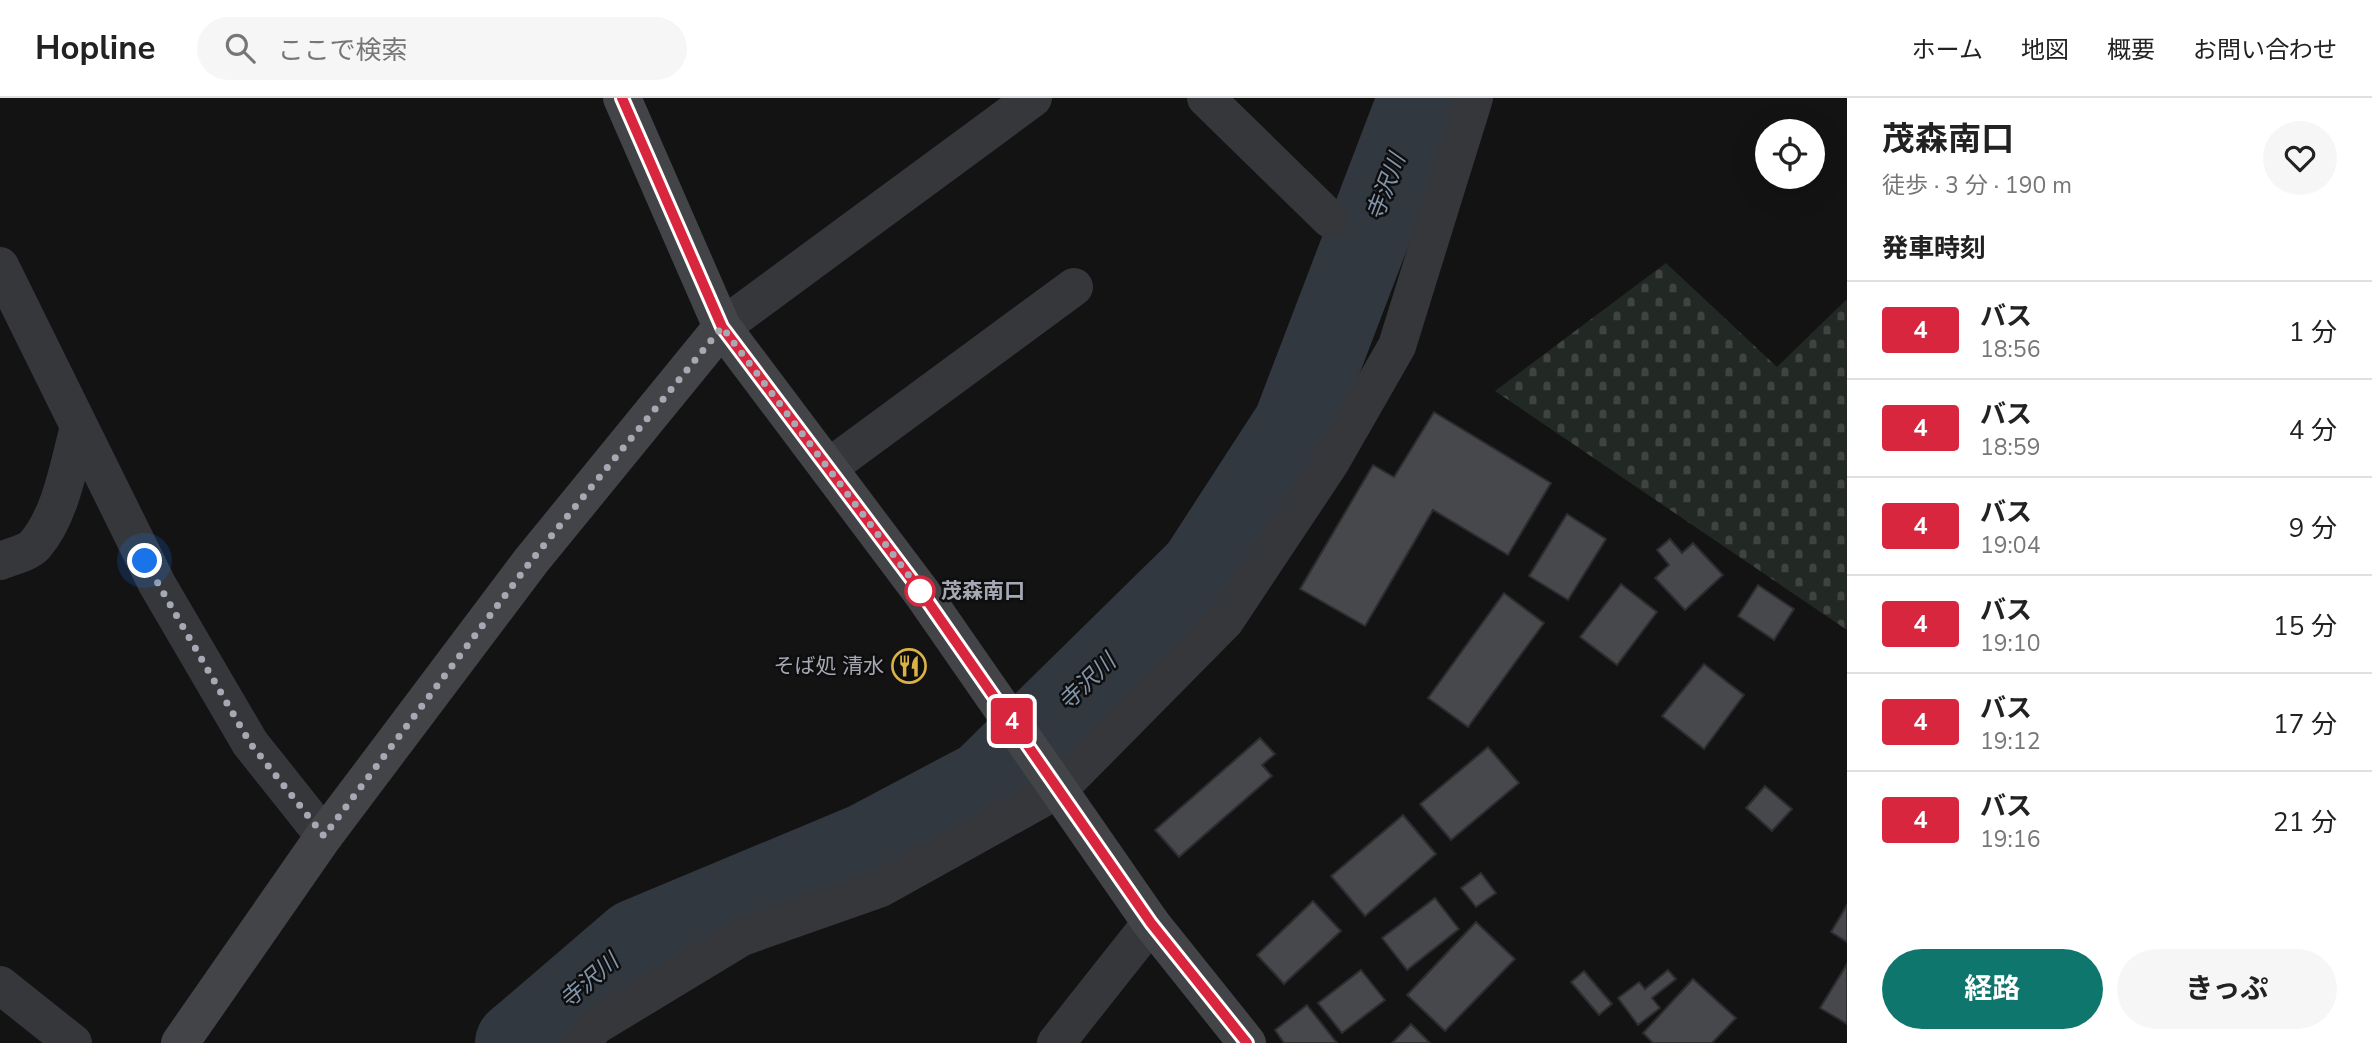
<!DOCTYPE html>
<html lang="ja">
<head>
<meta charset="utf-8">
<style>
	body { margin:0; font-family:"Nunito Sans","Noto Sans JP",sans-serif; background:#f6f6f6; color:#222; height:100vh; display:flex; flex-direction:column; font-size:26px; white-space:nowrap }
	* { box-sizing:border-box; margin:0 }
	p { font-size:23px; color:#767676 }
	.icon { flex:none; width:38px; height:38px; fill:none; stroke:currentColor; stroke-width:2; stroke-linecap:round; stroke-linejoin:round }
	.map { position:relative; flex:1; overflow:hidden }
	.details { display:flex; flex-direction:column; background:#fff; width:525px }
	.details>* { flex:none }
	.badge { padding:0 14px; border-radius:5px; font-size:24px; line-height:46px }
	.controls { position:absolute; left:1755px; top:21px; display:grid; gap:14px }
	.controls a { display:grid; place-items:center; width:70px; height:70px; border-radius:50%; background:#fff; box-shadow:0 7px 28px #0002; font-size:35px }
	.you { position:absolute; width:35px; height:35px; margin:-18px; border:5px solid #fff; border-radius:50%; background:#1a73e8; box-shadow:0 0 0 10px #1a73e833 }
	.map>.badge { position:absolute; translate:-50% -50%; box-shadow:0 0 0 4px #fff }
	h2 { padding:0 35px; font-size:26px; line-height:63px }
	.round { display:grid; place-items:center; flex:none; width:74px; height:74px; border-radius:37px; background:#f6f6f6 }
	.headline { display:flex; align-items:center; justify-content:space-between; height:119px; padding:0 35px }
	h1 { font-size:33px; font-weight:700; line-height:52px }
	.primary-button { display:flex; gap:14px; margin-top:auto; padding:14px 35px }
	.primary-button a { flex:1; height:80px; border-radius:42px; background:#0f766e; color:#fff; font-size:28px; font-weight:700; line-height:80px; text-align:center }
	.primary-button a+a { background:#f6f6f6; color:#222 }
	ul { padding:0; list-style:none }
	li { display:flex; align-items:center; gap:21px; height:98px; padding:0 35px; border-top:2px solid #e0e0e0 }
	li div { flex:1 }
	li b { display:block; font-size:26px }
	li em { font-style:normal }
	li .badge { min-width:77px; font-weight:700; text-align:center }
	header { display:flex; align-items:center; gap:42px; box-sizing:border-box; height:98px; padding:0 35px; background:#fff; border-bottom:2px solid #e0e0e0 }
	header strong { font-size:33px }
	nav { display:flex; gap:38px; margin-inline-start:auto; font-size:24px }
	.search { width:490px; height:63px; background:#f6f6f6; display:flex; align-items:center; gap:18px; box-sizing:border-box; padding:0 24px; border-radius:38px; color:#767676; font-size:26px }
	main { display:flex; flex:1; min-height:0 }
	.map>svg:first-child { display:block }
	.cemetery { fill:url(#cemetery-stones) }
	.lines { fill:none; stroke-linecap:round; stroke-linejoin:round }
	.river { stroke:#32383f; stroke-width:84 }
	.building { fill:#47484c; stroke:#2d2d30; stroke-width:2 }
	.street { stroke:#36373b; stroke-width:38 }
	.secondary { stroke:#434448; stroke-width:38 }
	.line-casing { stroke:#fff; stroke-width:16 }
	.line { stroke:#d7263d; stroke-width:10 }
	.walk { stroke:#a6a9b3; stroke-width:7; stroke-dasharray:0 12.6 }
	.stop-dot { fill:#fff; stroke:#d7263d; stroke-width:3.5 }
	.labels { text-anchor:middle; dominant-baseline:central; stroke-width:5; stroke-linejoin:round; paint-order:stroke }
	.stop-label { font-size:21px; font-weight:bold; fill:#a6a9b3; stroke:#0e0e0f; text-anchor:start }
	.poi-label { font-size:21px; fill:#a6a9b3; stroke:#0e0e0f; text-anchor:end }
	.water-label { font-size:23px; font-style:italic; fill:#8194aa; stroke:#0e0e0f }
</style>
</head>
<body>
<header>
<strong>Hopline</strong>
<div class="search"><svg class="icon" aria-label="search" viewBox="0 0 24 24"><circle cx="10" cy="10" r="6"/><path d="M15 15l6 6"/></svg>ここで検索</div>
<nav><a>ホーム</a><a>地図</a><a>概要</a><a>お問い合わせ</a></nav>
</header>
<main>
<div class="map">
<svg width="1847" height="945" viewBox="0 0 1847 945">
	<defs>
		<pattern id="cemetery-stones" width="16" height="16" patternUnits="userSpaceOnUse" patternTransform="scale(1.75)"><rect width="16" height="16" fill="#222823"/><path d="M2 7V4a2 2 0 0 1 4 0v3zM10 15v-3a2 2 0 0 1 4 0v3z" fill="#3f4441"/></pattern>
	</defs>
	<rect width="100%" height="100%" fill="#131314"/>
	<path class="cemetery" d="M1666,165l111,104 70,-68v331l-352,-239z"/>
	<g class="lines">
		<path class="river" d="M517,945l119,-102 230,-96 119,-63 216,-212 94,-145 125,-327"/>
	</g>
	<path class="building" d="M1434,314l117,71 -43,72 -75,-45 -68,116 -65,-37 73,-124 21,12z
		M1567,416l39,25 -38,61 -39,-24z
		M1670,441l12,14 11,-10 30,32 -38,35 -30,-32 14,-13 -12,-15z
		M1621,486l36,28 -40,53 -37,-28z
		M1758,487l36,24 -20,31 -36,-24z
		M1504,495l40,30 -76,104 -40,-29z
		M1704,566l40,31 -40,54 -42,-33z
		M1260,640l15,16 -13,11 10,11 -93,81 -24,-27z
		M1488,649l31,36 -68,57 -31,-36z
		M1765,688l27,23 -20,22 -26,-23z
		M1403,717l33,39 -71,62 -34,-40z
		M1481,775l15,20 -20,14 -15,-19z
		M1435,800l24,31 -52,41 -25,-32z
		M1313,803l28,30 -57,53 -27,-29z
		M1847,807v37l-16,-10z
		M1476,824l39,37 -70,72 -38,-36z
		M1847,866v60l-27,-16z
		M1361,872l24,30 -43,33 -24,-30z
		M1668,872l8,9 -24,19 8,10 -22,17 -20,-27 21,-16 6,7z
		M1584,873l28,33 -13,11 -28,-33z
		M1693,881l43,39 -24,25h-59l-10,-10z
		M1307,907l30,38h-53l-9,-13z
		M1411,926l19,19h-38z"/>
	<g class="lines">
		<path class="street" d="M1206,0l124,121
			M0,168l157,318 93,159 74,93
			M722,229l311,-229
			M828,370l246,-181
			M0,463c10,-4 28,-8 35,-16 26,-30 34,-81 44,-118
			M0,887l73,58
			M581,945l14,-17 147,-89 139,-49 178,-99 166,-168 105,-158 67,-117 77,-248
			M1056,945l95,-120"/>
		<path class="secondary" d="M622,0l100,229 200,266 229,330 96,120
			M180,945l144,-207 207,-275 191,-234"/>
	</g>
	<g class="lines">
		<g class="line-casing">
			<path id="line" d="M622,0l100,229 200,266 229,330 96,120"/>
		</g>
		<use href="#line" class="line"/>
		<path class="walk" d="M145,463l105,182 74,93 207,-275 191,-234 200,266 -2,-2"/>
	</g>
	<defs>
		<g id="restaurant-ring" transform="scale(1.75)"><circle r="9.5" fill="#0e0e0f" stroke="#dab245" stroke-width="1.5"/><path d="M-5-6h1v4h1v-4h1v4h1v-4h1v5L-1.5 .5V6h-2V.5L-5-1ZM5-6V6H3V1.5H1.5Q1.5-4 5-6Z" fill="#dab245"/></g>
	</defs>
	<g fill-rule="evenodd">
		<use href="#restaurant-ring" x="909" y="568"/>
	</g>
	<circle class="stop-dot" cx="920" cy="493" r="14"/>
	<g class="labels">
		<g class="stop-label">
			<text x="941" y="493">茂森南口</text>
		</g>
		<g class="poi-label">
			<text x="884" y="568">そば処 清水</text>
		</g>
		<g class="water-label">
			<text transform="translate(1386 89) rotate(-69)">寺沢川</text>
			<text transform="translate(1087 584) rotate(-44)">寺沢川</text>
			<text transform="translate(589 883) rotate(-41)">寺沢川</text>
		</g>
	</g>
</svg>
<div class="controls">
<a><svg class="icon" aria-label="locate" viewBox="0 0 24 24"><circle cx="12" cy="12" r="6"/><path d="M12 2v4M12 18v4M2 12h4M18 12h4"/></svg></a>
</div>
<div class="you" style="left:145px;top:463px"></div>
<b class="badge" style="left:1012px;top:623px;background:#d7263d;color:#fff">4</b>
</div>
<section class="details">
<div class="headline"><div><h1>茂森南口</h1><p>徒歩 · 3 分 · 190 m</p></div><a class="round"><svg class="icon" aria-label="heart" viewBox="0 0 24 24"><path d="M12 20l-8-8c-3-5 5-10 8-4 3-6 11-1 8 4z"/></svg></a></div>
<h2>発車時刻</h2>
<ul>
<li><span class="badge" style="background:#d7263d;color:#fff">4</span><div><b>バス</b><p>18:56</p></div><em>1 分</em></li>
<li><span class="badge" style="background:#d7263d;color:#fff">4</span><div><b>バス</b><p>18:59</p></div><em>4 分</em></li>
<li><span class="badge" style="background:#d7263d;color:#fff">4</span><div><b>バス</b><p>19:04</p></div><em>9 分</em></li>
<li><span class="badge" style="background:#d7263d;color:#fff">4</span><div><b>バス</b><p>19:10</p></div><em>15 分</em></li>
<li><span class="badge" style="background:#d7263d;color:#fff">4</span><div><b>バス</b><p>19:12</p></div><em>17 分</em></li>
<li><span class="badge" style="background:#d7263d;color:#fff">4</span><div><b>バス</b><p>19:16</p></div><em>21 分</em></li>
</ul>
<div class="primary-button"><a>経路</a><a>きっぷ</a></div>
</section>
</main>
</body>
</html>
